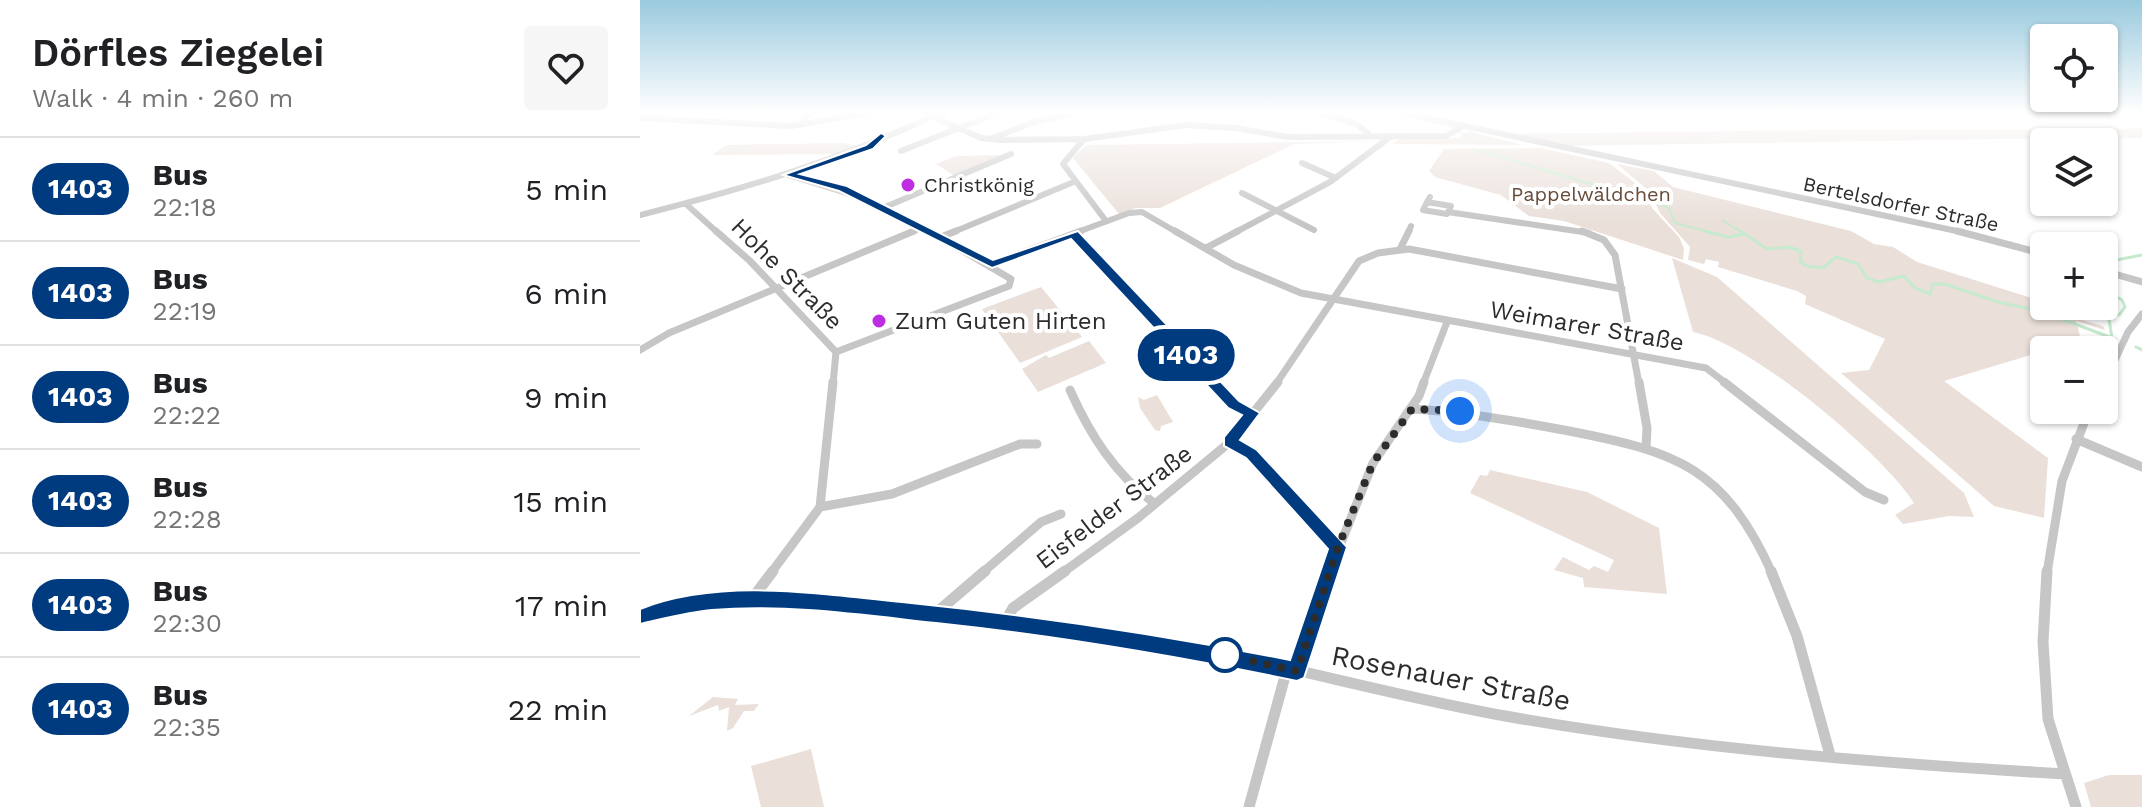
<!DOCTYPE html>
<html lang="en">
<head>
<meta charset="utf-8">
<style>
	body { margin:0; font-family:"Work Sans",sans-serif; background:#f6f6f6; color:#202124; height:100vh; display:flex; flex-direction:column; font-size:30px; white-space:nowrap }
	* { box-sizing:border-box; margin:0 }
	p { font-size:26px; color:#757577 }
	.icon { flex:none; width:44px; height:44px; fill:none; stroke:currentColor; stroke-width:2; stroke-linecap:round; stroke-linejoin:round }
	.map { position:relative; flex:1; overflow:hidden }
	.sheet { display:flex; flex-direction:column; background:#fff; width:640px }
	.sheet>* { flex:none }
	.badge { padding:0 16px; border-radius:26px; font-size:28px; line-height:52px }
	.controls { position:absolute; left:1390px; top:24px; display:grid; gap:16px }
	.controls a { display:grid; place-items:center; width:88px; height:88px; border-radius:8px; background:#fff; box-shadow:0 2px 6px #0004; font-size:40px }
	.you { position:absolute; width:40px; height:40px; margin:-20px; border:6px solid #fff; border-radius:50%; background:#1a73e8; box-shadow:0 0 0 12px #1a73e833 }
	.map>.badge { position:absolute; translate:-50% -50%; box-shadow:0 0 0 4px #fff }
	.round { display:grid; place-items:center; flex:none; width:84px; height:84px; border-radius:8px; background:#f6f6f6 }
	.overview { display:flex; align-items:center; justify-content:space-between; height:136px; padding:0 32px }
	h1 { font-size:38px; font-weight:600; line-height:60px }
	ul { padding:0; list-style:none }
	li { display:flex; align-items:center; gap:24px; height:104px; padding:0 32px; border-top:2px solid #e0e0e0 }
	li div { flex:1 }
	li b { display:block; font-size:30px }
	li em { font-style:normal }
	li .badge { min-width:88px; font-weight:700; text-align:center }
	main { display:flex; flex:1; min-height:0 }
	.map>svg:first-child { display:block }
	.green { fill:#eadfd9 }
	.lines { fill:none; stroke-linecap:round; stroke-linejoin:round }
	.stream-far1 { stroke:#c5eace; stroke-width:2 }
	.stream { stroke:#c5eace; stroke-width:3 }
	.minor-far3 { stroke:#c6c6c6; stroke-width:6 }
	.minor-far2 { stroke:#c6c6c6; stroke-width:7 }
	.minor-far1 { stroke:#c6c6c6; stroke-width:9 }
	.minor { stroke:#c6c6c6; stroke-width:11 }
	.line { fill:#003b80; stroke:#fff; stroke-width:2 }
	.walk { stroke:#2c2c2c; stroke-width:8; stroke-dasharray:0 14.4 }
	.poi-dot { fill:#bd2ee3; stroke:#fff; stroke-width:3 }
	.stop-dot { fill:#fff; stroke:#003b80; stroke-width:4 }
	.labels { text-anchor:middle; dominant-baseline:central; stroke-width:8; stroke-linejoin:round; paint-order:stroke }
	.far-poi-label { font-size:20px; fill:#2c2c2c; stroke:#fff; text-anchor:start }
	.far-park-label { font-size:20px; fill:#674c3a; stroke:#fff }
	.far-street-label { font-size:20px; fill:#2c2c2c; stroke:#fff }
	.street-label { font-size:24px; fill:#2c2c2c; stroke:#fff }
	.poi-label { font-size:24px; fill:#2c2c2c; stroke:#fff; text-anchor:start }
	.near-street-label { font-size:28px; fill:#2c2c2c; stroke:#fff }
</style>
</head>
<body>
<main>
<section class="sheet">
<div class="overview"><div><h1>Dörfles Ziegelei</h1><p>Walk · 4 min · 260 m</p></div><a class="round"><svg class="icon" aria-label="heart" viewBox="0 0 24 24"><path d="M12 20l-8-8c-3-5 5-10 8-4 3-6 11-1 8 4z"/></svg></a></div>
<ul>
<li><span class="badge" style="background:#003b80;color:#fff">1403</span><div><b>Bus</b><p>22:18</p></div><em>5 min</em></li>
<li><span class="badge" style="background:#003b80;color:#fff">1403</span><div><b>Bus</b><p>22:19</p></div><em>6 min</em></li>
<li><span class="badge" style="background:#003b80;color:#fff">1403</span><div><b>Bus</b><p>22:22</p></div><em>9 min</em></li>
<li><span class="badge" style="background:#003b80;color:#fff">1403</span><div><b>Bus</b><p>22:28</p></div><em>15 min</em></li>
<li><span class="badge" style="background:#003b80;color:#fff">1403</span><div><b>Bus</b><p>22:30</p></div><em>17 min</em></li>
<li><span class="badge" style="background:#003b80;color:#fff">1403</span><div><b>Bus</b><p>22:35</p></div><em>22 min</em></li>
</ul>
</section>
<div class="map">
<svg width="1502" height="807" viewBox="0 0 1502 807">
	<rect width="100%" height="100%" fill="#fff"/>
	<path class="green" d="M1502,128v10l-74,1 -16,-8z
		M1179,130h218l22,8 -498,8 -47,-12z
		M828,131l55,14 -131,-1 8,-5 59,-1z
		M737,141l-83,3 -134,64h-24l-17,6 -46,-56 12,-12 6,-1z
		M201,143l22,3 -21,8 -130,1 15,-10z
		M901,148l68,15 34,26 9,19 27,29 5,11 -1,12 -119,-39 -35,-5 -28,-21 -66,-18 -6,-6 15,-22z
		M365,155l-50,21 -19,-12 20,-8z
		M977,164l37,7 19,16 178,44 23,13 19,3 24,15 127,40 4,8 55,16 2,4 -29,-9 5,19 -137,41 104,77 -4,60 -50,-12 -153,-133 28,-3 16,-31 -80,-35 1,-8 -9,-5 -79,-24 1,-5 -13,-3 -2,5 -16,-4 2,-13 -30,-34 -10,-21z
		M1032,258l45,19 247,216 10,24 -25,-1 -46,8 -8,-9 19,-12c-32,-50 -163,-160 -221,-171z
		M401,287l41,50 -62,26 -38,-54z
		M449,341l17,22 -68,29 -16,-23 24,-14 3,3z
		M517,395l16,27 -12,4 -1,5 -5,-1 -15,-22 -2,-11 6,3z
		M850,470l97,22 72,36 8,66 -83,-7 -1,-9 -29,-8 9,-13 26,13 5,-4 14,6 6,-12 -144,-67 10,-18 7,1z
		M73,697l25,2 -3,6 24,-1 -5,7h-10l-11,17 -6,3 2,-24 -10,4 -1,-6 -29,11z
		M171,749l13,58h-63l-10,-41z
		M1469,775h33v32h-51l-7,-24z"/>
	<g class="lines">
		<path class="stream-far1" d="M741,111l16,3
			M764,116l44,9 20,12
			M834,149l175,52
			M1014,202l15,6 6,15 38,10
			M1082,220l21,13"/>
		<path class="stream" d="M1065,231l23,6 17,-3 22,15 21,-2 13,4 -1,10 6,5 17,2 13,-11 22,7 9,14 12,4 25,-6 11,12 15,6 3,-10h12l53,18 42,9 75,28
			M1100,231l5,3
			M1466,268v-6l36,-7
			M1466,291l16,9 3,7 -6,8
			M1469,319l3,19
			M1496,347l6,3"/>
		<path class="minor-far3" d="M281,111l60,27 21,2 82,-1 103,-14 49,3 52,9 158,-1 18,-10
			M674,111l44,14 13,11
			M755,111l571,122
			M0,118l151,8 88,-15
			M161,124l9,-13
			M350,139l44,-17 46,-11
			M444,139l-21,25 43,57
			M261,151l101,-40
			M662,163l34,15
			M148,175l61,19 83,39
			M602,193l72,37
			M787,202l24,4 -4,8 -24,-4z
			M787,202l3,-5
			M46,204l32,29
			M245,207l126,-53
			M808,212l141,21
			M0,215c105,-26 206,-57 304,-104
			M269,233l14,-6
			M311,233l125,-52
			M435,233l54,-20 13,-1 36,21
			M594,233l96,-51 60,-45
			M768,233l3,-7"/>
		<path class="minor-far2" d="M76,231l34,30 86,91 -3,32
			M535,231l59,34 67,28 405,75 21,16
			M942,231l22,9 11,15 24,129
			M1317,231l87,23
			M433,234l141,150
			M301,237l15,-6
			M566,248l32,-17
			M760,249l9,-18
			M352,264l89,-33
			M1464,271l38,11
			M0,350l29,-17 245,-102
			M196,352l173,-66 2,-7 -82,-48
			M636,384l83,-123 19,-8 31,-4 213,40
			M783,384l24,-62
			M1464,384l24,-52 14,-18"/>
		<path class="minor-far1" d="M572,382l21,23 20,8
			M999,382l8,46 -1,20
			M1084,382l141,110 19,8
			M430,390c20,45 45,84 85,114
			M772,409c53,3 105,12 157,22 108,21 155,36 203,142
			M1436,439l66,28
			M590,442l22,12 86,93
			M180,507l72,-13 128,-50h17
			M131,573l49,-66 13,-125
			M342,573l59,-51 20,-8
			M422,573l76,-55 92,-76 48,-60
			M689,573l44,-110 46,-67 5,-14
			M1407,573l15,-92 27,-71"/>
		<path class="minor" d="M1131,571l26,65 33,119
			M1407,571l-4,71 5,77 28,88
			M112,599l21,-28
			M295,614l50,-43
			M0,615c86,-25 171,-13 258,-4 103,10 207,20 309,40 102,20 202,48 304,66 183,32 369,46 554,57
			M365,622l8,-14 52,-37
			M657,671l33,-100
			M609,807l38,-138"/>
	</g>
	<linearGradient id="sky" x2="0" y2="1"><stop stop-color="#9acade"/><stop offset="0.5" stop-color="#fff"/><stop offset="1" stop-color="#fff" stop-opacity="0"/></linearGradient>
	<rect width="1502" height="224" fill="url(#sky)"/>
	<path class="line" d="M241,133l5,3 -13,13 -73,25 47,12 146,74 85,-29 161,170 21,12 -20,27 17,10 90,97 -43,131 -7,3c-120,-25 -239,-45 -361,-58 -74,-8 -149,-19 -224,-13 -24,2 -49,9 -72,14v-15c81,-32 181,-15 271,-6 127,13 253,32 379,57l38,-111 -82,-91 -22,-12v-9l18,-22 -14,-7 -157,-169 -79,29 -153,-77 -56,-16 83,-30z"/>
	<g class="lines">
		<path class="walk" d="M585,655l72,16 41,-124 35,-84 39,-54 48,2"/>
	</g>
	<g class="poi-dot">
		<circle cx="268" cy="185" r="8"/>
		<circle cx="239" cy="321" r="8"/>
	</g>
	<circle class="stop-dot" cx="585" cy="655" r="16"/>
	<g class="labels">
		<g class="far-poi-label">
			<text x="284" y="185">Christkönig</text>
		</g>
		<g class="far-park-label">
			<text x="951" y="194">Pappelwäldchen</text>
		</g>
		<g class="far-street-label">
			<text transform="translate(1261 204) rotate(12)">Bertelsdorfer Straße</text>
		</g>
		<g class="street-label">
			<text transform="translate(147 274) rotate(45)">Hohe Straße</text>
			<text transform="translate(947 326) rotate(10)">Weimarer Straße</text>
			<text transform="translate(474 507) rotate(-37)">Eisfelder Straße</text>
		</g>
		<g class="poi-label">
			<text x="255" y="321">Zum Guten Hirten</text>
		</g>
		<g class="near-street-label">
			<text transform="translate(811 678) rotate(11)">Rosenauer Straße</text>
		</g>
	</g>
</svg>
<div class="controls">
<a><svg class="icon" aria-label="locate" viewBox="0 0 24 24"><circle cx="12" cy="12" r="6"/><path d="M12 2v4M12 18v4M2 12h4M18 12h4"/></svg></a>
<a><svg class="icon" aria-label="layers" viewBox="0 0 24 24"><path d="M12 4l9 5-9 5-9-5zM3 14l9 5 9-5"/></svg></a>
<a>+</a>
<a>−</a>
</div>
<div class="you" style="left:820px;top:411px"></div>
<b class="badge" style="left:546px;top:355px;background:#003b80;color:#fff">1403</b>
</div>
</main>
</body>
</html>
